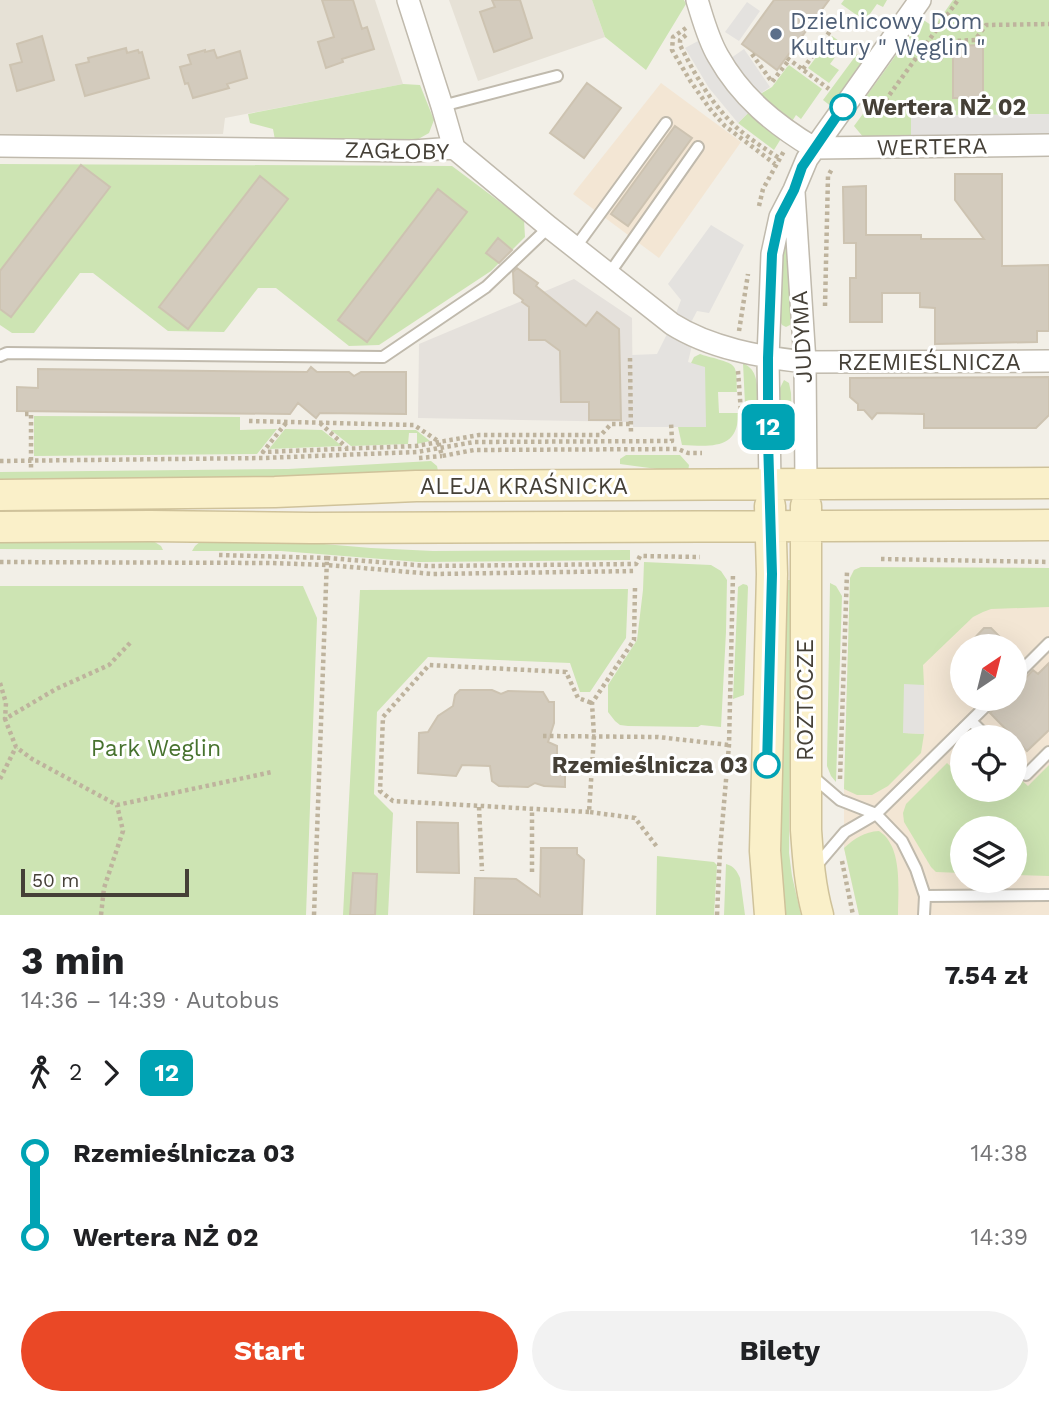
<!DOCTYPE html>
<html lang="pl">
<head>
<meta charset="utf-8">
<style>
	body { margin:0; font-family:"Work Sans",sans-serif; background:#f2f2f2; color:#202124; height:100vh; display:flex; flex-direction:column; font-size:26px; white-space:nowrap }
	* { box-sizing:border-box; margin:0 }
	p { font-size:23px; color:#757577 }
	.icon { flex:none; width:38px; height:38px; fill:none; stroke:currentColor; stroke-width:2; stroke-linecap:round; stroke-linejoin:round }
	.map { position:relative; height:915px; overflow:hidden }
	.side { display:flex; flex-direction:column; background:#fff; flex:1 }
	.side>* { flex:none }
	.badge { padding:0 14px; border-radius:10px; font-size:24px; line-height:46px }
	.needle { width:46px; rotate:35deg }
	.controls { position:absolute; left:950px; top:634px; display:grid; gap:14px }
	.controls a { display:grid; place-items:center; width:77px; height:77px; border-radius:50%; background:#fff; box-shadow:0 7px 28px #0002; font-size:35px }
	.scale { position:absolute; left:21px; bottom:18px; width:168px; box-sizing:border-box; padding-left:7px; border:4px solid #454037; border-top:0; font-size:19px; line-height:24px; white-space:nowrap; color:#454037; -webkit-text-stroke:5px #fff; paint-order:stroke }
	.map>.badge { position:absolute; translate:-50% -50%; box-shadow:0 0 0 4px #fff }
	.legs { display:flex; align-items:center; gap:10px; height:77px; padding:0 21px; font-size:23px }
	.legs p { margin-inline-start:auto }
	.summary { display:flex; align-items:center; justify-content:space-between; height:119px; padding:0 21px }
	h1 { font-size:38px; font-weight:700; line-height:52px }
	.primary-button { display:flex; gap:14px; margin-top:auto; padding:14px 21px }
	.primary-button a { flex:1; height:80px; border-radius:42px; background:#ea4826; color:#fff; font-size:28px; font-weight:700; line-height:80px; text-align:center }
	.primary-button a+a { background:#f2f2f2; color:#202124 }
	ul { padding:0 21px; list-style:none }
	li { display:flex; align-items:center; gap:24px; height:84px; font-size:26px }
	li i { display:grid; place-items:center; width:10px; height:100%; margin:0 9px; background:currentColor }
	li i::after { content:''; width:18px; height:18px; margin:-9px; border:5px solid; border-radius:50%; background:#fff }
	li p { margin-inline-start:auto }
	li:first-child i { background:linear-gradient(#0000 50%,currentColor 0) }
	li:last-child i { background:linear-gradient(currentColor 50%,#0000 0) }
	.map>svg:first-child { display:block }
	.residential { fill:#e6e1d6 }
	.commercial { fill:#f3e6d4; fill-rule:evenodd }
	.industrial { fill:#e5e1dc }
	.green { fill:#cde4b3 }
	.parking { fill:#e4e2df }
	.building { fill:#d3cbbd; stroke:#cdc3b1; stroke-width:2 }
	.lines { fill:none; stroke-linecap:round; stroke-linejoin:round }
	.lane-casing { stroke:#c0baad; stroke-width:14 }
	.street-casing { stroke:#c0baad; stroke-width:24 }
	.secondary-casing { stroke:#cfc29a; stroke-width:33 }
	.path { stroke:#beb39d; stroke-width:4.5; stroke-dasharray:3.5 3.5; stroke-linecap:butt }
	.lane { stroke:#fff; stroke-width:10 }
	.street { stroke:#fff; stroke-width:21 }
	.secondary { stroke:#faf0c9; stroke-width:30 }
	.line-1-casing { stroke:#fff; stroke-width:16 }
	.line-1 { stroke:#00a3b4; stroke-width:10 }
	.service-dot { fill:#5c6f8a; stroke:#fff; stroke-width:2.5 }
	.stop-1-dot { fill:#fff; stroke:#00a3b4; stroke-width:3.5 }
	.labels { text-anchor:middle; dominant-baseline:central; stroke-width:6; stroke-linejoin:round; paint-order:stroke }
	.service-label { font-size:23px; fill:#4e5e75; stroke:#fff; text-anchor:start }
	.stop-label { font-size:23px; font-weight:bold; fill:#454037; stroke:#fff; text-anchor:start }
	.street-label { font-size:23px; fill:#454037; stroke:#fff }
	.park-label { font-size:23px; fill:#47722e; stroke:#fff }
</style>
</head>
<body>
<div class="map">
<svg width="1049" height="915" viewBox="0 0 1049 915">
	<rect width="100%" height="100%" fill="#f2efe7"/>
	<path class="residential" d="M0,0h375l28,84 -178,34 -2,16 -223,2z
		M449,0h143l13,37 -127,44z"/>
	<path class="commercial" d="M661,83l80,59 -82,116 -86,-64z
		M861,567l188,1v347h-190l-15,-67v-59l6,-211 4,-8zM962,646h53v52h-53zM962,737h53v52h-53zM962,828h53v52h-53z"/>
	<path class="industrial" d="M574,279l58,39 1,104 -215,-4 1,-74z"/>
	<path class="green" d="M592,0h92l2,4 -40,66 -41,-33z
		M844,0h43l-4,7 -6,-3 -12,17 -24,-17z
		M953,0h96v114l-137,2 -1,20 -47,2 -10,-12 17,-23 -6,-5 57,-79 12,8z
		M832,36l21,15 -5,7 -9,-6 -9,12 9,6 -10,13 -21,-15z
		M857,54l4,5v7l-29,41 -9,-7z
		M789,65l33,24 -21,30 -5,-4 -5,8 -34,-27 15,-9 15,-20z
		M403,84l17,1 14,35 -5,13 -16,9 -138,-2 -2,-11 -23,-6 -2,-9z
		M749,112l33,25 -8,13 -36,-27z
		M0,164l452,2 72,54 1,17 -34,34 -112,74 -30,1 -73,-58h-18l-34,44 -56,-1 -75,-58h-13l-46,60h-22l-12,-8z
		M782,235l8,3 2,83 -2,4 -4,2 -4,-2 -2,-4z
		M700,354c7,3 31,7 34,13 4,6 2,18 3,25h-19l1,21h19c1,38 -29,33 -56,32l-4,-18h28l-15,-64 3,-6z
		M743,363c5,3 10,6 12,13 5,14 3,39 3,54l-6,1 -6,-6z
		M784,380l5,3 2,10 1,36h-12l-1,-39z
		M34,416l206,1v13l37,-1 -20,25 -223,2z
		M285,429l37,1 20,16 -73,3z
		M331,430h85l14,11 -13,3v-11h-8l-1,11 -57,2z
		M626,455h54l9,10 -1,7h-9l-59,-8v-5z
		M431,461l6,5 1,5 -44,4 -394,7v-10l288,-3z
		M0,537l150,2 11,7 2,4 -163,-1z
		M201,541l99,1 71,6 62,3 197,-1v10l-211,2 -138,-11h-89l3,-5z
		M644,562l67,3 10,6 6,9 -1,52 -5,95 -20,-2 -3,2 -70,-1 -8,-1 -5,-4 -7,-9v-27l29,-45 6,-50z
		M861,567l188,1v39l-58,2 -8,3 -10,5 -50,48 1,20h-20v48l20,1 -3,19 -33,33 -16,9h-15l-13,-6 6,-211 4,-8z
		M783,580h9l-3,273 3,23 9,39h-17c-9,-111 -3,-224 -1,-335z
		M830,583l6,3 6,10 -6,186 -5,-6 -4,-10z
		M743,584l4,1 1,2 -4,108 -11,4 5,-112z
		M0,586h303l14,32 -11,297h-306z
		M628,589l-2,49 -36,54h-10l-10,-29 -142,-6 -51,55 -3,82 19,19 -5,102h-45l17,-325z
		M947,763l13,12 2,-2v16h53v-15l13,12 21,-21v111l-34,-1v-47h-53v45l-26,-1 -5,-5 -27,-45 -1,-9 3,-9z
		M879,831c24,15 19,59 19,84h-39l-15,-67c11,-10 20,-16 35,-17z
		M657,856l57,6 3,3 -3,50h-58z
		M726,864c8,2 11,7 14,14l5,37h-21z"/>
	<path class="parking" d="M747,2l13,9 -21,30 -14,-9z
		M698,41l24,38 27,33 -11,11 -29,-35 -24,-40z
		M744,49l26,38 -13,9 -26,-38z
		M1049,114v20l-138,2v-20z
		M711,225l33,20 -35,68 -12,-2 -11,21 8,5 -6,25 17,5 1,60h-73l-1,-72 25,-1 15,-30 9,-24 -13,-16z
		M904,684l20,1v49l-21,-1z"/>
	<path class="building" d="M322,0h31l9,29 5,-2 7,22 -32,10 1,3 -17,6 -8,-26 16,-5z
		M492,0h28l12,38 -38,14 -14,-40 15,-5z
		M774,0h55l-52,70 -35,-26z
		M42,36l12,44 -37,11 -7,-26 12,-3 -5,-18z
		M983,45v53h-30v-52z
		M126,48l1,5 11,-3 1,3 3,-1 7,26 -64,18 -9,-31 13,-3 -1,-4z
		M205,50v2l9,-2 3,8 23,-7 7,27 -20,6 2,4 -36,10 -5,-15 -3,1 -5,-17 11,-3 -3,-9z
		M587,83l34,25 -37,50 -34,-25z
		M675,126l17,12 -64,88 -17,-12z
		M81,165l29,22 -99,130 -11,-8v-38z
		M955,174h47v92l47,-1v66h-12v11l-102,2v-36l-15,-1v-14h-38v29h-32v-44h6v-35h-12l-1,-56 23,-1v49h55v4h63l-29,-39z
		M260,176l28,23 -100,130 -29,-22z
		M438,189l29,23 -100,130 -29,-22z
		M498,238l14,12 -13,13 -13,-10z
		M517,268l21,15 -2,3 50,40 11,-14 22,17 2,91h-32v-18h-28l-1,-51 -15,-11h-16v-33l-7,-5 1,-2 -9,-7 -1,-21z
		M311,367l6,5h32l5,4 7,-4h45v42l-86,-1 -4,5 -18,-15 -8,11 -273,-3v-24l21,1v-19l269,3z
		M1049,377v38l-13,13h-112v-14l-47,-1 -5,6 -8,-9h-6v-6l-8,-7v-19z
		M984,628h7l18,18h-42z
		M1049,663v67l-22,21 -37,-38 10,-10 2,-5h13v-13l6,-2 12,-13 5,4z
		M460,690h32l9,4 7,-3 35,1 6,10h5v21l-6,19 9,4v11l8,8v22l-21,-1 -9,-3 -7,4 -29,-1 -7,-5 -2,-15 -28,-1 -6,11 -38,-3 1,-40 9,-1 10,-16 15,-10 2,-11z
		M417,822l41,1 1,50 -42,-1z
		M541,848h36v6l7,6 -2,55h-108l1,-37 41,1 24,17z
		M353,873l24,1 -2,41h-25z"/>
	<g class="lines">
		<g class="lane-casing">
			<path id="lane" d="M442,106l115,-30
				M575,248l91,-125
				M609,274l89,-127
				M0,356l7,-3 376,4 103,-70 63,-60
				M1015,677l34,-34
				M994,698l-118,116 26,27 14,28 9,27 124,-1
				M971,721l16,16
				M1015,764l11,11 23,-23
				M811,775l29,25 36,14 -31,18 -29,34
				M924,915l1,-19"/>
		</g>
		<g class="street-casing">
			<path id="street" d="M408,0l34,106 12,42
				M697,0c6,19 11,39 21,56 23,41 56,68 96,92l235,-3
				M0,146l413,5 41,-3 95,79 123,97c38,24 88,33 133,38l244,-1
				M794,192l11,170 1,123
				M770,485l-2,-127 4,-104 8,-37 14,-27 13,-31 113,-159"/>
		</g>
		<g class="secondary-casing">
			<path id="secondary" d="M0,495l275,-3 141,-6 633,-3
				M806,506v324c2,29 4,57 12,85
				M0,527l150,-1 161,2 738,-3
				M770,915l-5,-64 7,-277 -2,-68"/>
		</g>
		<path class="path" d="M686,28l-13,9 -1,13 19,32 19,27 15,17 50,38
			M686,35l-6,5v5c15,30 31,58 55,81 13,12 29,22 44,32
			M923,49l16,12 14,-20 22,-1 11,-15 63,-1
			M752,54l20,28 17,-22
			M787,58l42,31
			M803,69l30,-42
			M873,107l12,-6 73,-101
			M759,206l4,-17 21,-38
			M825,306l3,-130 4,-7
			M739,331l9,-57
			M630,358l1,77
			M738,371l5,69
			M25,414h6v54
			M249,421l165,4 24,16 4,15 32,-6 204,-1 10,4h14
			M286,423l-23,29 153,-6 63,-11h122l10,-11h20
			M320,423l27,25
			M419,458l23,-2
			M0,461l263,-3 154,-6 57,-10 198,-1 -1,-19
			M219,555l108,3
			M881,559l168,3
			M0,562l273,1 54,2 106,9 202,-3
			M635,588l-1,52 -42,63 2,33 -5,76 46,6 22,29
			M130,643l-21,22 -53,24 -51,30 11,28 16,12 85,46 155,-33
			M0,683l6,20 -1,16 -5,1
			M543,736l115,1 71,8
			M0,779l16,-32
			M840,779l7,-207
			M479,807l3,64
			M589,812l-196,-11 -13,-10 3,-74 46,-52 137,7 12,26 14,5
			M842,861l11,54
			M532,872v-63
			M101,915l3,-27 19,-57 -6,-26
			M314,915l13,-357 101,8 208,-2 4,-8 60,1
			M717,915l3,-65 9,-105 4,-171"/>
		<use href="#lane" class="lane"/>
		<use href="#street" class="street"/>
		<use href="#secondary" class="secondary"/>
	</g>
	<g class="lines">
		<g class="line-1-casing">
			<path id="line-1" d="M767,765l5,-191 -4,-134v-82l4,-104 8,-37 14,-27 8,-23 41,-60"/>
		</g>
		<use href="#line-1" class="line-1"/>
	</g>
	<circle class="service-dot" cx="776" cy="34" r="7"/>
	<g class="stop-1-dot">
		<circle cx="843" cy="107" r="12"/>
		<circle cx="767" cy="765" r="12"/>
	</g>
	<g class="labels">
		<g class="service-label">
			<text x="790" y="21">Dzielnicowy Dom<tspan x="790" dy="26">Kultury " Węglin "</tspan></text>
		</g>
		<g class="stop-label">
			<text x="862" y="107">Wertera NŻ 02</text>
			<text x="748" y="765" text-anchor="end">Rzemieślnicza 03</text>
		</g>
		<g class="street-label">
			<text transform="translate(932 147) rotate(-1)">WERTERA</text>
			<text transform="translate(397 151) rotate(1)">ZAGŁOBY</text>
			<text transform="translate(802 337) rotate(-93)">JUDYMA</text>
			<text x="929" y="362">RZEMIEŚLNICZA</text>
			<text x="524" y="486">ALEJA KRAŚNICKA</text>
			<text transform="translate(805 700) rotate(-90)">ROZTOCZE</text>
		</g>
		<g class="park-label">
			<text x="156" y="748">Park Weglin</text>
		</g>
	</g>
</svg>
<div class="controls">
<a><svg class="needle" viewBox="-14 -14 28 28"><path d="M0-13l5 13h-10z" fill="#e53935"/><path d="M0 13l5-13h-10z" fill="#757577"/></svg></a>
<a><svg class="icon" aria-label="locate" viewBox="0 0 24 24"><circle cx="12" cy="12" r="6"/><path d="M12 2v4M12 18v4M2 12h4M18 12h4"/></svg></a>
<a><svg class="icon" aria-label="layers" viewBox="0 0 24 24"><path d="M12 4l9 5-9 5-9-5zM3 14l9 5 9-5"/></svg></a>
</div>
<div class="scale">50 m</div>
<b class="badge" style="left:768px;top:427px;background:#00a3b4;color:#fff">12</b>
</div>
<section class="side">
<div class="summary"><div><h1>3 min</h1><p>14:36 – 14:39 · Autobus</p></div><b>7.54 zł</b></div>
<div class="legs"><svg class="icon" aria-label="walk" viewBox="0 0 24 24"><circle cx="13" cy="4" r="2"/><path d="M13 8l-2 6 4 7M11 14l-3 7M7 12l3-4h3l4 4"/></svg>2<svg class="icon" aria-label="forward" viewBox="0 0 24 24"><path d="M9 5l7 7-7 7"/></svg><b class="badge" style="background:#00a3b4;color:#fff">12</b></div>
<ul>
<li><i style="color:#00a3b4"></i><b>Rzemieślnicza 03</b><p>14:38</p></li>
<li><i style="color:#00a3b4"></i><b>Wertera NŻ 02</b><p>14:39</p></li>
</ul>
<div class="primary-button"><a>Start</a><a>Bilety</a></div>
</section>
</body>
</html>
